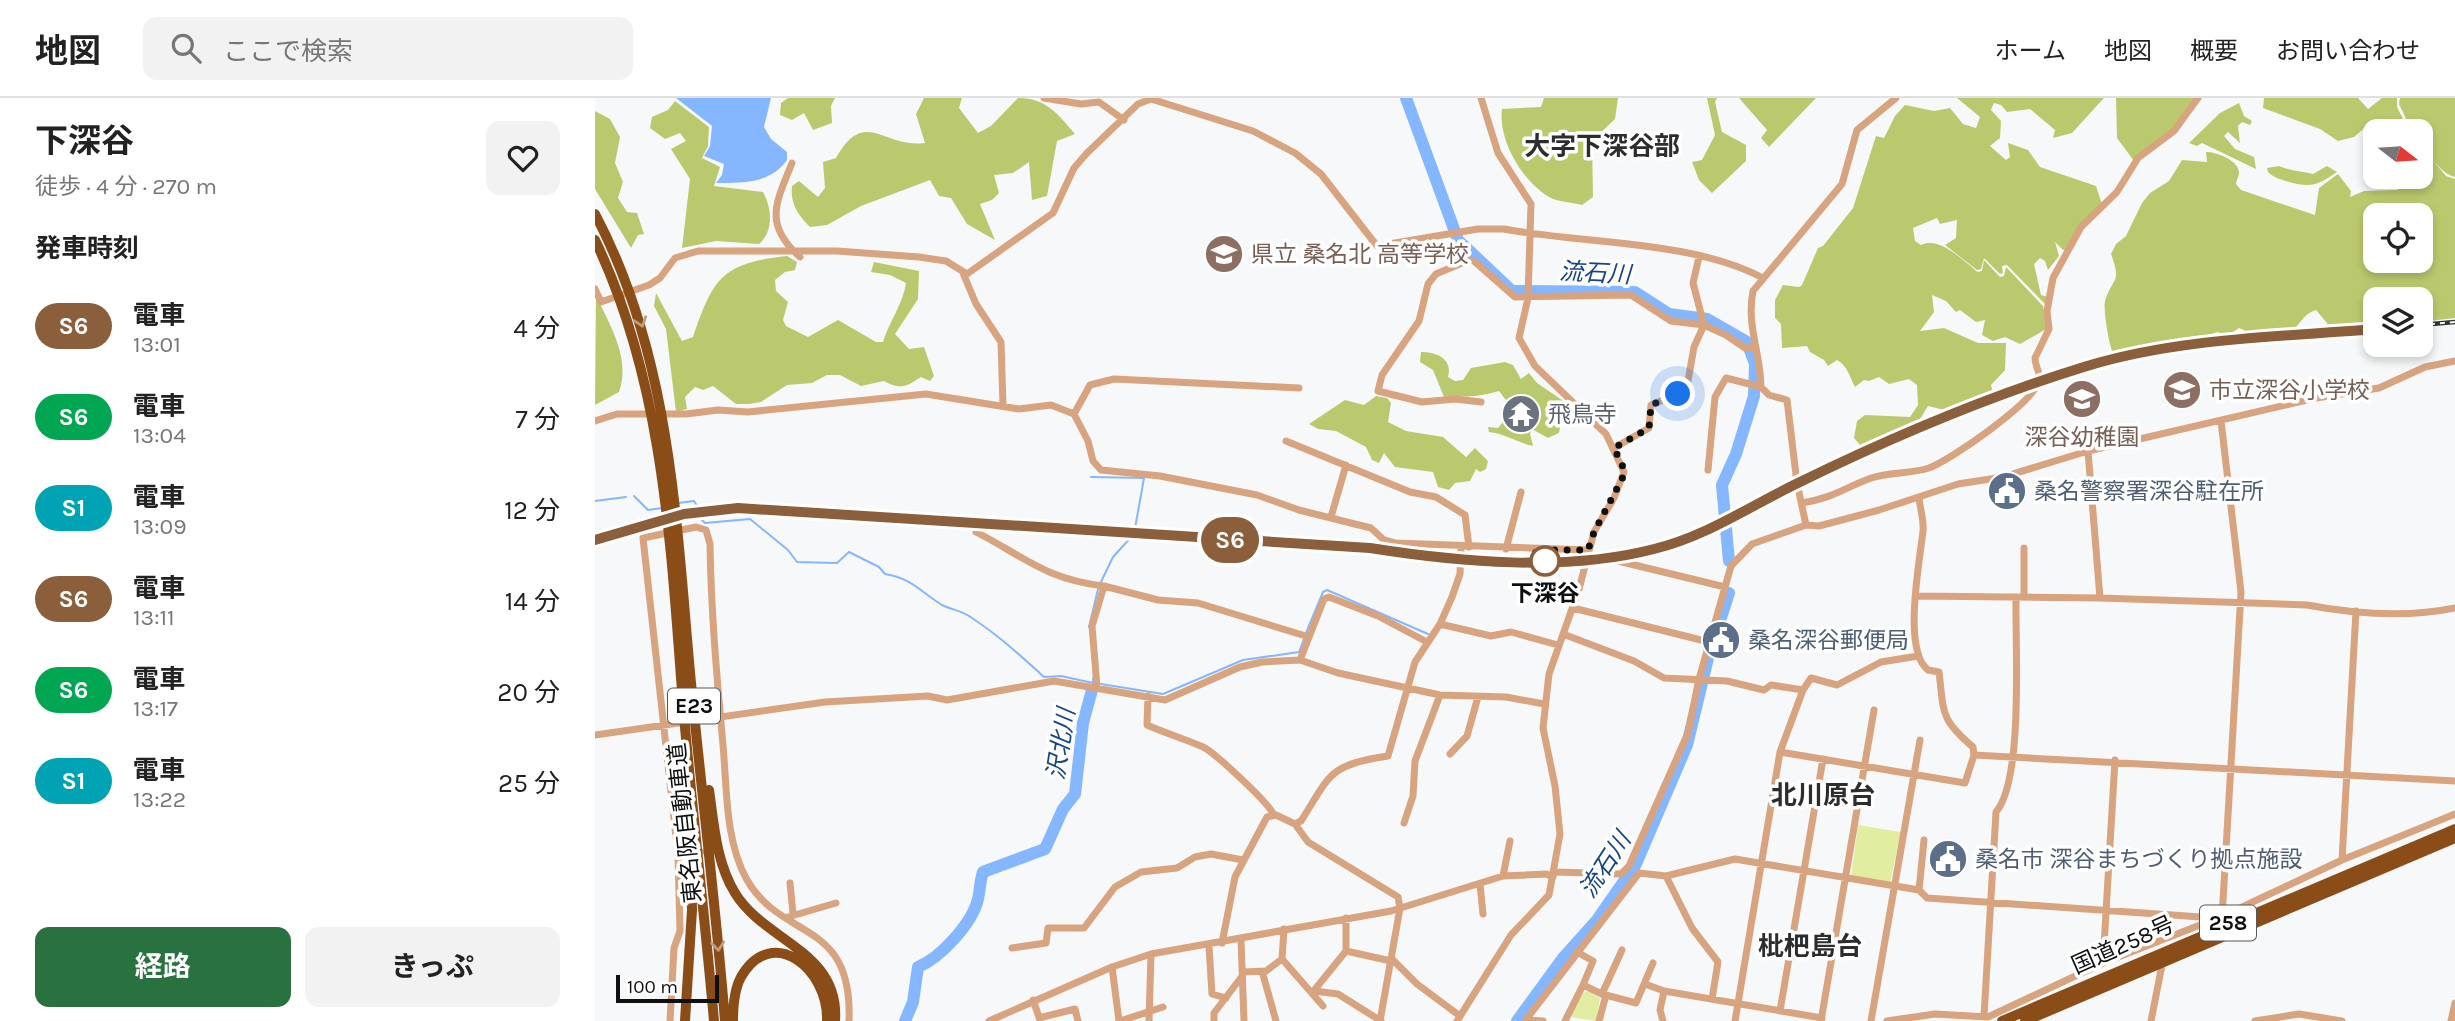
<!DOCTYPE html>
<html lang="ja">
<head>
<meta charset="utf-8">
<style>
	body { margin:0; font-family:Karla,"Noto Sans JP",sans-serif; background:#f2f2f2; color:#222; height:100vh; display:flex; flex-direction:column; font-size:26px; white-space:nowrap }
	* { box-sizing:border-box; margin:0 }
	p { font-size:23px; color:#767676 }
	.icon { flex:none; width:38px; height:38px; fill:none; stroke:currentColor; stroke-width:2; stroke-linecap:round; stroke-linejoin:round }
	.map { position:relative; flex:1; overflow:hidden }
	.sheet { display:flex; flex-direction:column; background:#fff; width:595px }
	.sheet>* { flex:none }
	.badge { padding:0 14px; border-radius:23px; font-size:24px; line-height:46px }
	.needle { width:46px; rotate:107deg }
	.tools { position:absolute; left:1768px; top:21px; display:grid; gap:14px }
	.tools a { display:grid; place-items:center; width:70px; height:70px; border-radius:14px; background:#fff; box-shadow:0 4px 10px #0003; font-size:35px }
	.scale { position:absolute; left:21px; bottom:18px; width:103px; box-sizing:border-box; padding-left:7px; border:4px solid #0e0f0f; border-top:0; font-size:19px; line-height:24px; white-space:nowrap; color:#0e0f0f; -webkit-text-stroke:5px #fff; paint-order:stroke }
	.you { position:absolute; width:35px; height:35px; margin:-18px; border:5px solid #fff; border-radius:50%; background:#1a73e8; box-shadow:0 0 0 10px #1a73e833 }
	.map>.badge { position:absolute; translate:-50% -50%; box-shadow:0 0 0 4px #fff }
	h2 { padding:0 35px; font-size:26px; line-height:63px }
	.round { display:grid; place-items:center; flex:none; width:74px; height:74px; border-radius:14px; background:#f2f2f2 }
	.head { display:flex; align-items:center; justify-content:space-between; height:119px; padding:0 35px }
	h1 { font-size:33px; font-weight:700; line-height:52px }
	.button { display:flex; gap:14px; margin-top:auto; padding:14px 35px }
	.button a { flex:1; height:80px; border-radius:14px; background:#29713e; color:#fff; font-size:28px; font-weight:700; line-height:80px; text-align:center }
	.button a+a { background:#f2f2f2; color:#222 }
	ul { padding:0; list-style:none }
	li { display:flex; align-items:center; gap:21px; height:91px; padding:0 35px }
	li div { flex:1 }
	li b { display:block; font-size:26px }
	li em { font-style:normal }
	li .badge { min-width:77px; font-weight:700; text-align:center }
	header { display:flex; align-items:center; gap:42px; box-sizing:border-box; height:98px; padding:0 35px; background:#fff; border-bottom:2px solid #e0e0e0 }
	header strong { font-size:33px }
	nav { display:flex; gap:38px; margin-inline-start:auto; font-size:24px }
	.search { width:490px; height:63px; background:#f2f2f2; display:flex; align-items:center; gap:18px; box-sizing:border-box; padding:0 24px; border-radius:14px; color:#767676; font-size:26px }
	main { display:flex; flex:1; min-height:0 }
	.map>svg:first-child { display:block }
	.green { fill:#e1eda1 }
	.forest { fill:#bbc96e; fill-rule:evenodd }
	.water { fill:#84b7ff }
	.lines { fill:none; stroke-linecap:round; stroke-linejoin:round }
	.stream { stroke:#84b7ff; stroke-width:2 }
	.river { stroke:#84b7ff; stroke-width:12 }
	.minor { stroke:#d8a37f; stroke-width:7 }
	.highway { stroke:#8b4d17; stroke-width:10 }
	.rail-casing { stroke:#323334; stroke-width:4.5 }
	.rail { stroke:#fff; stroke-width:2; stroke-dasharray:5; stroke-linecap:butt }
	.oneway { stroke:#bf9d7f }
	.line-casing { stroke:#fff; stroke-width:16 }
	.line { stroke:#8b5e3c; stroke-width:10 }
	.walk { stroke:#0e0f0f; stroke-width:7; stroke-dasharray:0 12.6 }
	.stop-dot { fill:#fff; stroke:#8b5e3c; stroke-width:3.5 }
	.labels { text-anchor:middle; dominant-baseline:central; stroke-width:7; stroke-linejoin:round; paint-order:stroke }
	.shield { fill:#fff; stroke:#565757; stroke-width:2 }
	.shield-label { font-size:21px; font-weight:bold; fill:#0e0f0f }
	.education-label { font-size:23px; fill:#785e54; stroke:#fff; text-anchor:start }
	.worship-label { font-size:23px; fill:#5b616d; stroke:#fff; text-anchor:start }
	.service-label { font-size:23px; fill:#4e5e75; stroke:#fff; text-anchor:start }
	.stop-label { font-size:23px; font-weight:bold; fill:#0e0f0f; stroke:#fff }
	.street-label { font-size:23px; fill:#0e0f0f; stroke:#fff }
	.water-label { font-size:24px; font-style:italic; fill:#164584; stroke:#fff }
	.quarter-label { font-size:26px; font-weight:bold; fill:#2c2d2e; stroke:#fff }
</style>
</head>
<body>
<header>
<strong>地図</strong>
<div class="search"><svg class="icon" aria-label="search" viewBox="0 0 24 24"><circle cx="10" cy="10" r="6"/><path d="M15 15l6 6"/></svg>ここで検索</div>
<nav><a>ホーム</a><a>地図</a><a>概要</a><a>お問い合わせ</a></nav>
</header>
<main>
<section class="sheet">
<div class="head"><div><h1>下深谷</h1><p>徒歩 · 4 分 · 270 m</p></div><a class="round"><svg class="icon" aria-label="heart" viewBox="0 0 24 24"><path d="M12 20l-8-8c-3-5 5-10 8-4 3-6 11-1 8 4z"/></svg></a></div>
<h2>発車時刻</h2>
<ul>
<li><span class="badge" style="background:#8b5e3c;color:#fff">S6</span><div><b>電車</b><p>13:01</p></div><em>4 分</em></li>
<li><span class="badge" style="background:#00a651;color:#fff">S6</span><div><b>電車</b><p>13:04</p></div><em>7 分</em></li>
<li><span class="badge" style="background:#00a3b4;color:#fff">S1</span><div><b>電車</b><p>13:09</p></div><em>12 分</em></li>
<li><span class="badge" style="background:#8b5e3c;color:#fff">S6</span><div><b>電車</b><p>13:11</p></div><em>14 分</em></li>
<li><span class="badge" style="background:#00a651;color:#fff">S6</span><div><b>電車</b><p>13:17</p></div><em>20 分</em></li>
<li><span class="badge" style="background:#00a3b4;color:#fff">S1</span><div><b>電車</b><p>13:22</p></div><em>25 分</em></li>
</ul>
<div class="button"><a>経路</a><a>きっぷ</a></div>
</section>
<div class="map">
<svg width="1860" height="923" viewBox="0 0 1860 923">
	<rect width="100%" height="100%" fill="#f7f8f9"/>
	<path class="green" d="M1263,727l43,7 -11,51 -39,-6z
		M993,893l12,7 -4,23 -26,-4 13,-24z"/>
	<path class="forest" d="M193,0h47l-4,8 1,17 -19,7 -9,-17 -12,7 -12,-5 1,-12z
		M329,0h38l-3,10 19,25 13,-7 27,-28c28,0 40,16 57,36l-18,7 -10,55 -15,4 -3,-38 -16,11 -19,2 5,18 -7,7 -12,4 15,36 -28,-16 -16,-26 -12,-2 -9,-16 -69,26 -34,19 -17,2c-12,-12 -20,-23 -18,-41l7,-5 19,16 7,-9 -2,-26 13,-4c29,-52 48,-9 89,-15l-9,-29z
		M949,0h74l-3,21 -23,22 1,56 -11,8c-11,-3 -24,-3 -33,-8 -27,-16 -51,-57 -47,-88l39,-2z
		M1112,0h10l-2,4 7,30 24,13v16l-34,32 -13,-13 -7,-18 10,-2 13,-25z
		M1144,0h77l-47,49 -8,-9 6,-8z
		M1362,0h147l-32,35 -19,5 2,-8 -25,-21 -23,3 -6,-7 -7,-2 -3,7 10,11 -1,17 -10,8 16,14 4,-3 -2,-14 20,7 12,17 56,19 6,18 -34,45 -5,1 -8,-8 4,14 -11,14 -3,-9 -5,-3 -6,6 7,31 7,2 -2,8 -39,-40 -5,1 1,7 -3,1 -16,-16 -3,11 -4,1 -32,-25 11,-7 1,-18 -17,4 -3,-6 -24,10 2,13 6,4c19,-9 42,16 57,27l4,-1 2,-11 16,17 4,-1 2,-9 37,39 5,22 -28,16 -15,-7 -12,4 -11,-6 3,-15 -9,2 -16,-12 -4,2 -10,-11 -14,-6 2,17 -14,19 24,-3 34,15h28l-1,27 -14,15 2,8 -4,4 -40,14 -21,-5 -11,18 -56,22 -7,-8 3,-17 8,-6 45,2 8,-12 -1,-20 -8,-6 -20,5 -10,-7 -10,4 -5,-1 -9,7c-5,-9 -7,-21 -18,-27l-9,6 -4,-6 -14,-8 -3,-6 -25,2 -1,-24 -6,-6v-18l8,-15 16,2 3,-2 16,-37 5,-2 30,-38 23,-72 8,2 11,-22 10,-11 29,6 16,-3 13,16 13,4 4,-11z
		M1521,0h81l-23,32 -40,31 -17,-23z
		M1669,0h94l10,11 14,-11h15v9l12,24h-34v6l-7,-12 -14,12 -16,4 -18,-12 -57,-21z
		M1805,0h55v79c-15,-3 -35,-31 -35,-46h-8l-13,-27z
		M80,3l34,26 -1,19 -6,12 18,9 -6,19 49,6c9,16 11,39 -4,52l-43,-3 -34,7 8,-69 -19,-30 15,-8 -6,-8 -15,6 -15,-11 2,-11 16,-7z
		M1644,5l5,13 8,5 -2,4 -8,-3 -4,4 2,17 -12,-11 -4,4 11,13 19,8 2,12 -54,-26 -5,3 -8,-3 31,-30z
		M0,13l15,8 10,18 -5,26 8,19 -5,16 9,14 10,1 7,21 -6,1 -7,13 -36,-59z
		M1825,47l26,31 9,3v139l-35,4v-23h-45v27l-43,3 -16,-19c-15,5 -15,16 -26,21 -14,6 -33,4 -47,5l1,-6 -5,-2 -14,9 -7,-5 -38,11 -66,12c-5,-8 -11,-45 -9,-54 8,-25 17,-17 6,-47l5,-10 10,-8 16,-33 8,-10 19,-12 13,-21 25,2 -1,-10c10,0 33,8 33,21 0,4 -3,7 -3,11l5,6 74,25 4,-27 19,-14 13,17 -1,6 14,-6 34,-1 -4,-13h26zM1780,117h45v46h-45z
		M1684,68c12,5 23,5 34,8l14,-8 10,6c-19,13 -26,16 -48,10 -9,-3 -15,-4 -21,-10l-1,-4z
		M192,158l10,6 -2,8 -10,2 -10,8 1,11 12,11 -5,18 3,6 22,11 30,-17 38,22h7c6,-20 20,-38 23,-59l-16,-8 -19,-3 3,-10 45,9 -1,28 -23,35 14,15 15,-2 10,29 -4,5 -9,-4c-15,10 -21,13 -37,4l-23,5 -21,-11h-13l-15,8 -25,2 -26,17 -12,2h-13l-23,-18 -10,4 -8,-3 -10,10 2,12 -11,3 -10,-83 -12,-23 2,-13 26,48 11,-4c20,-59 29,-74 94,-81z
		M1,197c14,31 35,63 23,97l-24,13z
		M826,254c16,0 32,7 27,25l7,4 8,-1 8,-12 34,-6 8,3 8,14 8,-6 8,10 28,19 -6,31 -11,5 -16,-9 -2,5 3,12c-15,-3 -27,-12 -44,-14l-1,-5 10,1 5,-6 19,7 5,-4 3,-14 -25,-12 -6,-8c-24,7 -33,5 -55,6l-11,-27 -13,-8z
		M781,298l11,2 4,5 -3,19 18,9 37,6 23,20 9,-9 13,13 -2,8 -6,3 -4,-3 -6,12 -15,2 -6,7 -11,-3 -5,-15 -38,-5 -11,-14 -5,10 -7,-3 -6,-13 -30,-16 -18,-2 -9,-5 36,-24 19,5z"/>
	<path class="water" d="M81,0h95l-7,29 7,12 16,13v8c-17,24 -45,23 -71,23l6,-8 2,-11 -20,-8 6,-10 2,-20z"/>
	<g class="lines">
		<path class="stream" d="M496,379l53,1 -10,56 -21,23 -13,27
			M39,398l14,14 14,-2
			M0,403l31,-4
			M83,405l16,-2 3,5
			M105,420l5,5 45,-4 38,31 9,12 40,1 12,-11 30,15 6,7c26,4 36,18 57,31 10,5 21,6 30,13 26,17 49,38 72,59l17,-1 32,7v-5
			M494,529l9,-38
			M711,535l17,-41 4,-2 101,44
			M506,586l62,10 80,-34 56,-8 5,-13"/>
		<path class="river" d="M811,0l52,142 54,51 123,1 34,22 38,5 40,23 8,22 -1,32 -18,58 -14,31 7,76
			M310,923l8,-19 5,-35c22,-9 54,-43 60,-68 2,-9 2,-18 5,-27l62,-23 18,-40 12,-15 8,-71 9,-33
			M922,923l46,-63 34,-38 39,-56 51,-119 21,-87 21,-65"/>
		<path class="minor" d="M449,0l37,6 18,-2 25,18
			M197,65c-16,40 -29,61 8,94
			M368,175l13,31 25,38 2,64
			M0,191l6,13 48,-17 11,-7 15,-20 23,-7h139l82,6 27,4 21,13 86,-61 21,-45 13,-15 51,-49 13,-5 102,32 42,22 26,21 56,72 101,-17h26c79,15 188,11 259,49
			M886,304l-26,-3 -33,3 -44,-11 4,-16 37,-54 9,-37 8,-10 33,-14 5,1 41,36 116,-2 40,26 33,4 22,10 19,13 11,-1
			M479,316l16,-29 24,-6 185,9
			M0,323l22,-7h69l32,-4 30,2 178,-18 93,15 32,-4 23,9 14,27 5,20 8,9 59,6 97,19 42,15 72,18 13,12 11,3 193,7
			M1626,323l20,171 -19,326
			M691,343l124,51 26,5 29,18 4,32
			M1019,350l35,-20 2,-23 27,-11 10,-13 6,-34 10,-22 -11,-42 6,-26
			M1493,353l12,147
			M1113,372l7,-73 11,-19 35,9
			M1207,405c31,-5 42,-15 69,-25 19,-6 39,-4 58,-10 22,-8 102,-64 109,-85 4,-10 -3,-15 -3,-25l14,-29 -2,-18 6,-33 28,-51 36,-35 21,-34 36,-27 24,-33
			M736,419l15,-52
			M1211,427l-9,-42 -10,-83 -18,-5 -8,-8c0,-33 -15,-62 -8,-96l89,-107 15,-54 39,-32
			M383,431l-2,3c49,25 69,47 128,54l-12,40 5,61
			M911,451l15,-57
			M990,466l33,-3 107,26
			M509,488l54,14 40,3 111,34
			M1322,498l183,2 207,7c48,9 100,13 148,3
			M1429,499v-49
			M978,510l136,34
			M845,526l51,12 20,-4 47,13
			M968,536l71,27 30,17 63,3 37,9 7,-5 32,5
			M705,562l38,13 102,22 66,2 38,7
			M553,598l-1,29c18,8 38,14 56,22 11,5 66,56 70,67
			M0,637l230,-33 103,-6 19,4 107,-19 111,19 75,-33 22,-5 38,-2 24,-61 5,-2 49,19 49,26
			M1185,654l185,31 9,-28 -1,-8c-33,-28 -29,-34 -34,-75l-11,-2c-26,-20 -8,-110 -5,-139 1,-11 -3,-23 -4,-33
			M855,656l17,-18 11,-39
			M1379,657l481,26
			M809,725l9,-27 2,-35 25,-66
			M700,726l13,18 90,55 2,11 -20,113
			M83,757l23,-3
			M1747,762l14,-249
			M960,774l66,2 8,-8 59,-133 11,-54 32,-113 21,-22 54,-19 13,1 60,-16 79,-26 45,-7 85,-26 228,-53 63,-10 46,-21 30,-6
			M908,778l7,-35
			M1071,778l26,52 26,34 -6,37
			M195,785l3,31
			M885,786l3,30
			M1324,792l5,-50
			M193,819l48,-14
			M689,831l-2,30 41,47
			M646,842l3,81
			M627,845l13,-66 32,-60 9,-2 19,9 6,-3c30,-47 27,-56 87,-65l27,-94 25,-38 12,-27 8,-23 1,-27
			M614,848l3,48 14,4
			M417,850l34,-5 2,-15h36l31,-41 26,-15 36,-4 18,-11 16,-3 32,6
			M751,853v-33
			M982,854l16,9 -10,24 19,9 34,9 17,-40
			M796,860l26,26 43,32
			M1508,865l12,-203
			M517,869l7,54
			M667,873l14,50
			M648,874l23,-1 16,-12
			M1050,886l19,7
			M719,893l24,3 43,27
			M717,895l34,-42 45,10
			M1007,896l20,-44
			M438,902l7,20
			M1185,913l43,-252
			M1389,918l12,-204c28,-33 19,-168 20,-215
			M1393,919l115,-54 120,-47 119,-56 113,-46
			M444,920l36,-9 3,12
			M931,922l17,1
			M75,923l4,-73 6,-17 -2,-76 -35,-317 53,-11 10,3 4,14c1,68 7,134 13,201 4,43 2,96 24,135 36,62 106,38 102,141
			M394,923l123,-54 39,-13 240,-43 112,-35 43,-2 7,3
			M525,923l43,-14
			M554,923l2,-67
			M619,923v-8l29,-38
			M862,923l54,-86 38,-40 11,-61 -5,-48 -12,-58 6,-54 30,-85 15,-57 20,-34 10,-26 -18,-38 -71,-68 -16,-28 9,-40 3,-94 -33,-51 -17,-55
			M930,923l114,-148 27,3 69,-17 184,31 8,8 288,20
			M970,923l18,-36
			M1004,923l7,-26
			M1068,923l-3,-11 4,-19 158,27
			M1140,923l45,-269 23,-62 8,-12 26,7 44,-23 37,-6
			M1226,923l53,-311
			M1276,923l49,-281
			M1292,923l48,-7 53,3
			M1556,923l12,-61
			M1660,923l44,-7 43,7
			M1856,923l4,-18"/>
		<path class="highway" d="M0,116c77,145 81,310 96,469 11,113 25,225 34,338
			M0,142c71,148 76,315 89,476 9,102 21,203 30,305
			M114,692c5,34 7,72 26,103 30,49 105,58 100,128
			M90,923l7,-111 -1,-47
			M138,923c0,-14 1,-31 8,-44 31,-54 88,-8 86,44
			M1407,923l453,-192
			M1430,923l430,-183"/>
		<g class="rail-casing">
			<path id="rail" d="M1825,227l35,-3
				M0,442l88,-26 55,-7 632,41c89,14 196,24 284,1 53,-13 96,-43 144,-66 89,-44 193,-88 289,-117 92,-27 192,-29 288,-37"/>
		</g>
		<use href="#rail" class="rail"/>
	</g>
	<defs><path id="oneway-chevron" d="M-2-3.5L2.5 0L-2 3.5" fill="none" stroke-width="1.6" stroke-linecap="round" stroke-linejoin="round" transform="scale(1.75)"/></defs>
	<g class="oneway">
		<use href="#oneway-chevron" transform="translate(46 224) rotate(72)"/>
		<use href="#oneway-chevron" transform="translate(123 848) rotate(84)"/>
	</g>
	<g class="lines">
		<g class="line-casing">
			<path id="line" d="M0,442l89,-26 54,-6 632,40c89,14 196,24 284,1 53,-13 96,-43 144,-66 92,-45 191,-87 289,-117 92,-28 192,-29 288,-37"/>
		</g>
		<use href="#line" class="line"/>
		<path class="walk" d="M950,463l-12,-11h55l6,-18 29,-55v-10l-9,-19 35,-20 2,-23 27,-11"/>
	</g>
	<defs>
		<g id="school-disc" transform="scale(2.0125)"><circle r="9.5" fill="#8d6e63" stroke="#fff"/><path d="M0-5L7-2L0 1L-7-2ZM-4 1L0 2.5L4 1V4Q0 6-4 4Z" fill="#fff"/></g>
		<g id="temple-disc" transform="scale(2.0125)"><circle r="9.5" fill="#6b7280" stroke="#fff"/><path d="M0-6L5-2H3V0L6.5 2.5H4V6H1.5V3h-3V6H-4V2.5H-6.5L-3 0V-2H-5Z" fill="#fff"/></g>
		<g id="civic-disc" transform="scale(2.0125)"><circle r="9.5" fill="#5c6f8a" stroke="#fff"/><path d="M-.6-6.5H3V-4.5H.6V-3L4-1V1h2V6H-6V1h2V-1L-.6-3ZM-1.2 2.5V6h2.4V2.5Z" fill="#fff"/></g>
	</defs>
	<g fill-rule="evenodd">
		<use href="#school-disc" x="629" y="156"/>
		<use href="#school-disc" x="1587" y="292"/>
		<use href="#school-disc" x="1487" y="301"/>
		<use href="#temple-disc" x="926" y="316"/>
		<use href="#civic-disc" x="1412" y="393"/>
		<use href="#civic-disc" x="1126" y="542"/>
		<use href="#civic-disc" x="1353" y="761"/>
	</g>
	<circle class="stop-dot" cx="950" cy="463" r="14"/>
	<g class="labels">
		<g class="shield">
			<rect x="73" y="590.5" width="52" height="35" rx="5"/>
			<rect x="1605" y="807.5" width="56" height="35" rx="5"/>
		</g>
		<g class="shield-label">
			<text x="99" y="608">E23</text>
			<text x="1633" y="825">258</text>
		</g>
		<g class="education-label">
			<text x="656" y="156">県立 桑名北 高等学校</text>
			<text x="1614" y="292">市立深谷小学校</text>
			<text x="1487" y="339" text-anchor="middle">深谷幼稚園</text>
		</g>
		<g class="worship-label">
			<text x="953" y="316">飛鳥寺</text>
		</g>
		<g class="service-label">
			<text x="1439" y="393">桑名警察署深谷駐在所</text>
			<text x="1153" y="542">桑名深谷郵便局</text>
			<text x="1380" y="761">桑名市 深谷まちづくり拠点施設</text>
		</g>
		<g class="stop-label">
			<text x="950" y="495">下深谷</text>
		</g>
		<g class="street-label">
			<text transform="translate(90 725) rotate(-96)">東名阪自動車道</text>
			<text transform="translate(1528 847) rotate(-24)">国道258号</text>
		</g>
		<g class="water-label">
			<text transform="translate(1000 175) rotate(3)">流石川</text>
			<text transform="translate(466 646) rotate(-81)">沢北川</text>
			<text transform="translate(1010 767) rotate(-57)">流石川</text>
		</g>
		<g class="quarter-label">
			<text x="1007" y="48">大字下深谷部</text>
			<text x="1228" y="697">北川原台</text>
			<text x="1215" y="848">枇杷島台</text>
		</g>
	</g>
</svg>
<div class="tools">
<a><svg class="needle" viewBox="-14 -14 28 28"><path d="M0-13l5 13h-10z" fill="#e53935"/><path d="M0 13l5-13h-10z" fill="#767676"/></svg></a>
<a><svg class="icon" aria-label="locate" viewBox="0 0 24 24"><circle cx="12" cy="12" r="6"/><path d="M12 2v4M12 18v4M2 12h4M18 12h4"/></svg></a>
<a><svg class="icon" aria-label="layers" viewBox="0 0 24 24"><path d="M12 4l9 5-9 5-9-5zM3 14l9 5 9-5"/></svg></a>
</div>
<div class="scale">100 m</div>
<div class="you" style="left:1083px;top:296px"></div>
<b class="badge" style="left:635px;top:442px;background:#8b5e3c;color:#fff">S6</b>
</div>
</main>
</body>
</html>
